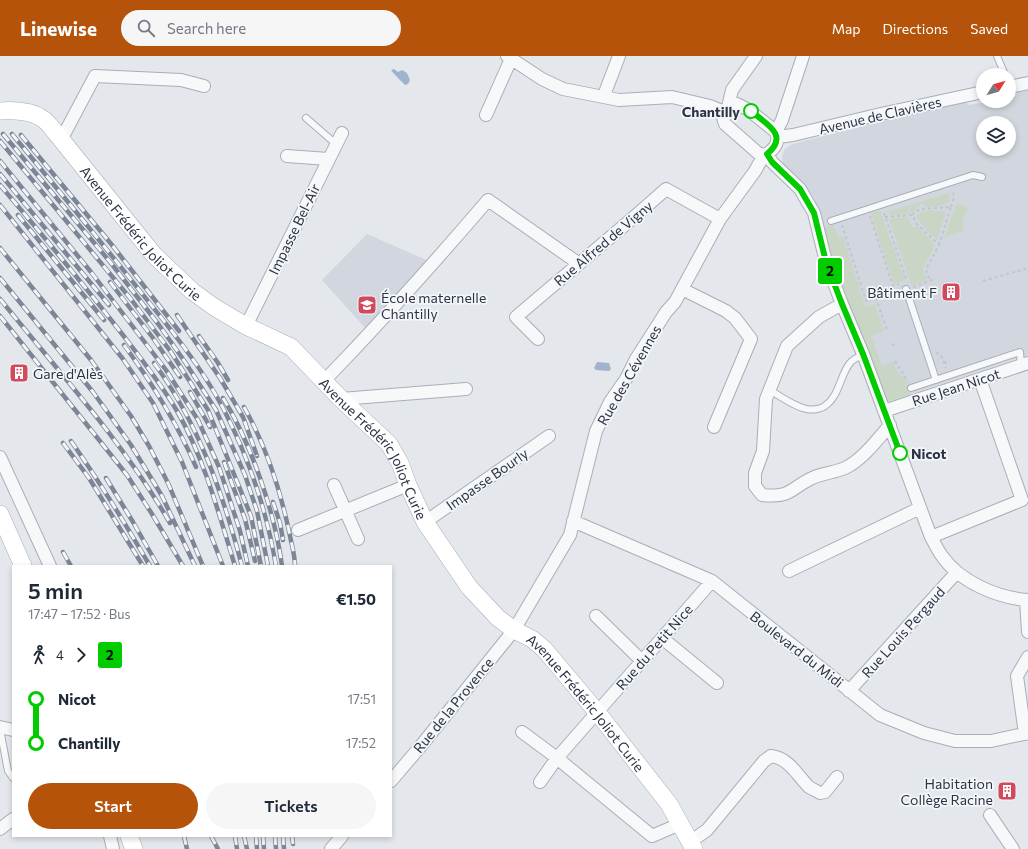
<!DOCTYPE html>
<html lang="en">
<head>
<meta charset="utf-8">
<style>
	body { margin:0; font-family:Commissioner,sans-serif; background:#f6f6f7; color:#1f2937; height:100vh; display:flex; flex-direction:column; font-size:15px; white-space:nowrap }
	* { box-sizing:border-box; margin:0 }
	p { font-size:13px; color:#747a83 }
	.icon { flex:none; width:22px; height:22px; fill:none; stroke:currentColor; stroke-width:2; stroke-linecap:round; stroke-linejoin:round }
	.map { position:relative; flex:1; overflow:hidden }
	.details { position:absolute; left:12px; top:509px; width:380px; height:272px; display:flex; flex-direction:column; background:#fff; border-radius:0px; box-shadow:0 2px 6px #0003 }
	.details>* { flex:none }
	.badge { padding:0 8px; border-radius:3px; font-size:14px; line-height:26px }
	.needle { width:26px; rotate:53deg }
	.controls { position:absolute; left:976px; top:12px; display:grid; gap:8px }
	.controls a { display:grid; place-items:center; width:40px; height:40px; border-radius:50%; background:#fff; box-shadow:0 2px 6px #0003; font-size:20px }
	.map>.badge { position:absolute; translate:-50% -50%; box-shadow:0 0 0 2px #fff }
	.legs { display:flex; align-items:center; gap:6px; height:44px; padding:0 16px; font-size:13px }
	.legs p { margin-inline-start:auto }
	.summary { display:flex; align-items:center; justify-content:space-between; height:68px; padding:0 16px }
	h1 { font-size:22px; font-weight:600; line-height:30px }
	.cta { display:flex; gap:8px; margin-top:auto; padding:8px 16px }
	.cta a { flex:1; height:46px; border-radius:24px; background:#b45309; color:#fff; font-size:16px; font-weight:600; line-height:46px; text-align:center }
	.cta a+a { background:#f6f6f7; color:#1f2937 }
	ul { padding:0 16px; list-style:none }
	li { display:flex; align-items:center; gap:14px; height:44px; font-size:15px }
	li i { display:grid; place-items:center; width:6px; height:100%; margin:0 5px; background:currentColor }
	li i::after { content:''; width:10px; height:10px; margin:-5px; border:3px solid; border-radius:50%; background:#fff }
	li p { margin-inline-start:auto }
	li:first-child i { background:linear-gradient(#0000 50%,currentColor 0) }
	li:last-child i { background:linear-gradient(currentColor 50%,#0000 0) }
	header { display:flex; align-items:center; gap:24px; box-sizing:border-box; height:56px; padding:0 20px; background:#b45309; color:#fff }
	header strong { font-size:19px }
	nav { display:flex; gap:22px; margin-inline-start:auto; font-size:14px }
	.search { width:280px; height:36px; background:#f6f6f7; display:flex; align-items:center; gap:10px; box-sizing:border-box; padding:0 14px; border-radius:22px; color:#747a83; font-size:15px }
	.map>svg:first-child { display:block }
	.built { fill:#d2d6de; fill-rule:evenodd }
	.green { fill:#c9d6c5 }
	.water { fill:#9fb4cc }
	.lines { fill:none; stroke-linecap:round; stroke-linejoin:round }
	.lane-casing { stroke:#a9aeb7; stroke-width:8 }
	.street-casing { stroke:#a9aeb7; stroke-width:14 }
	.secondary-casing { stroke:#a9aeb7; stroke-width:18 }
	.path { stroke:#c2c5cb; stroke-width:2; stroke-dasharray:3 3; stroke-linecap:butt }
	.lane { stroke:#f7f8fa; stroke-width:6 }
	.street { stroke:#f7f8fa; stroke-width:12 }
	.secondary { stroke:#fff; stroke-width:17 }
	.rail-casing { stroke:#7d8696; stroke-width:4.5 }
	.rail { stroke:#f4f6f9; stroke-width:3; stroke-dasharray:9; stroke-linecap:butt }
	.line-1-casing { stroke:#fff; stroke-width:9 }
	.line-1 { stroke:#0c0; stroke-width:6 }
	.stop-1-dot { fill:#fff; stroke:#0c0; stroke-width:2 }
	.labels { text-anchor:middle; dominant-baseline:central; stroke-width:3.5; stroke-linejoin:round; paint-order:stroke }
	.stop-label { font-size:14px; font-weight:bold; fill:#2b3445; stroke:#f4f6f9; text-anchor:end }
	.street-label { font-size:14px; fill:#2b3445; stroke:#f4f6f9 }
	.poi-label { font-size:14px; fill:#2b3445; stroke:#f4f6f9; text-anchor:end }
</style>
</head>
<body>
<header>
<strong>Linewise</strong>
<div class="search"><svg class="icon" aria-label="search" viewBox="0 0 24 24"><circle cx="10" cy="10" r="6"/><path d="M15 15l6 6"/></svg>Search here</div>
<nav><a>Map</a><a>Directions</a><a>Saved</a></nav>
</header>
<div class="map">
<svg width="1028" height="793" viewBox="0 0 1028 793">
	<rect width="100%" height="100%" fill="#e4e7ec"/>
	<path class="built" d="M1028,33v266l-141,47 -38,-95 -35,-109 -13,-18 -18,-16 -1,-7 2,-7 6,-5 10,-3 164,-41 5,4 23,-4h17v-3l6,-1 3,-6zM983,67h26v26h-26z
		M367,178l64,28 -64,68 -45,-50z"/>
	<path class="green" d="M948,137l2,7 -1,2 -10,4 -14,1 -2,-4 -6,3 -1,5c-7,3 -22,7 -29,1z
		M957,147l11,5 -6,12 2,10 -20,8z
		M880,154l25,70 -11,4 -23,-71z
		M931,154l15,2 -9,28 -7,-6 -14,-17c3,-6 9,-6 15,-7z
		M909,161l2,9 2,1 5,-1 17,19 -12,24 4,11 -14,5 -2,-1 -22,-65z
		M834,169l4,12 5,-1 22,71 10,-3 9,27 -13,5 11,30 11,-4 6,12 6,4 6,16 -24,8 -38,-95 -13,-35 -13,-44z"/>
	<path class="water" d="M394,13l4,3 4,-2 5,3 3,7 -2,4 -3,1c-2,-2 -13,-13 -14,-15z
		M597,306l12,1 2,6 -2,2 -13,-1 -2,-2z"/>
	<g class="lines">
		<g class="lane-casing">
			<path id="lane" d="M997,0l8,19
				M306,62l30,26
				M831,165l142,-46 9,2
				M906,233l30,91
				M911,332l109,-36 1,14
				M770,334c19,12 47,34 64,6 6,-9 9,-25 16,-33 3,-4 9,-6 13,-9
				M0,673l8,42 5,7"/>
		</g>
		<g class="street-casing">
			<path id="street" d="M507,0l35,23 21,10 56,11 53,-3 38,9 14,6
				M1009,31l19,-4
				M605,41l1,-7 13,-34
				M737,48l12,6 27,22c4,10 -1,16 -9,22l-3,1 -6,-2 -33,-29c-5,-13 0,-17 12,-20z
				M728,51l4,-17 24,-34
				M486,59l25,-56
				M776,76l6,-12 21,-64
				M778,81l15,-2 88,-21 102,-22
				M61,84l34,-64 86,4 23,6
				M767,98l5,8 28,27 14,24 12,49 16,42 21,50 68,183c4,7 7,14 11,19 18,26 56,42 86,44
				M287,100l41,3
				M682,233l44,22 9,7 16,21 -37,88
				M842,248l-23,13 -32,29 -21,53 -3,52 -8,22v13l7,9c28,3 27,-5 48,-16 11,-6 24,-6 35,-11 17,-8 33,-29 45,-43
				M246,270l96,-193
				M538,283l-22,-22c50,-43 101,-84 150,-128l54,30
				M324,325c57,-59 111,-119 164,-181l90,63
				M341,343l125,-10
				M884,355l144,-48
				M0,401l50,109
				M334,429l24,54
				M573,465l139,60 168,134 44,18 31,8h36l37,-8
				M425,466l124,-86
				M298,474l110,-45
				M931,481l91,-37 -42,-121
				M789,515l131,-63
				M1026,544l2,32
				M596,560l46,45
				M662,582l55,45
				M849,635l108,-119
				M0,671l13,3
				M522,676l35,26 95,78 28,-12
				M1025,678l-8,-58 11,-19
				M391,725l29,-34 94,-117 56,-95 26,-104 14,-29 16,-23 10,-20 30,-47 9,-10 45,-83 35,-48 9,-16
				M540,726l17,-24 155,-177
				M990,759l23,34
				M0,773l13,-10
				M110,780l3,13
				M690,786l17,-12 57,-69 7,-5c18,2 26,19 38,31 3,2 8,4 11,6l5,-1 12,-15
				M331,793l11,-13"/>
		</g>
		<g class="secondary-casing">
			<g id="secondary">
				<path id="s1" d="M0,55c13,-1 32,0 43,8 5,3 9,10 13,14l98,122 38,36 22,16 32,19 45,21 50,52 48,45 11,19 8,22 17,37 44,65 29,31 16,12 18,9 12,10 53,63 72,92 25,45"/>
				<path d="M0,458l23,52"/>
				<path d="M129,780l5,13"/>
			</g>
		</g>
		<path class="path" d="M951,151l3,-9 -1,-7
			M884,157l23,68
			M912,159l8,-6 31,-2 -12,38
			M870,160l23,70 6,-2
			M885,161l27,-2 5,9 22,21 -13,24 4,12
			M842,169l24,76 10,-3 11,32
			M983,225l45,-13
			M913,231l19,-7
			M893,237l6,-2
			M892,289l2,-1
			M936,296l6,5 4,11
			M895,305c4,7 9,13 13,21
			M944,307l6,-2"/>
		<use href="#lane" class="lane"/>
		<use href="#street" class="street"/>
		<use href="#secondary" class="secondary"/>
		<g class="rail-casing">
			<path id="rail" d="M3,78l108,129 48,62 26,37 31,48 29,65 12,36 11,55
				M12,78c43,52 86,104 128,157 29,36 60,74 82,115 26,50 45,105 54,160
				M21,79l91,110 67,86
				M0,85l130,157 41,54 37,58 43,106 10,50
				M0,105l91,111 75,98 32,50 21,47 21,64 8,35
				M0,118l109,131
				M0,129c40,47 80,95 119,145 20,26 41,52 58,81 27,47 42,103 58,155
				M0,149l123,154 30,44 29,59 41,104
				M18,159l86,105
				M0,192l91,112 40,56 18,30 19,37 35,83
				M0,222l93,114 38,53 31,51 33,70
				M110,226l43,56 27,39
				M0,243c59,73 123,143 170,224
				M177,259l43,63 23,39 14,39
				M0,260l127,159 25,39 31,52
				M199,280l19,27 10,17
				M124,289c28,38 53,78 72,122
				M154,307c45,61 69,131 88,203
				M190,336l20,35
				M223,342c28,45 52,115 59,168
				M244,351c22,39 37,85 46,129 2,10 5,20 5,30
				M71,385c28,40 54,82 79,125
				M63,387l26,35 54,88
				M224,406l21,57 10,42
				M106,422l27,44 25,44
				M273,446l7,21 3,17
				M63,496l8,14
				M184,780l3,13
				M211,780l7,13
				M235,780l2,13
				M244,780l3,13
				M256,780l1,13
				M263,780l1,13
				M275,780l1,13
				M283,780l1,13
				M292,780l1,8"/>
		</g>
		<use href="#rail" class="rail"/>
	</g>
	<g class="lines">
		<g class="line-1-casing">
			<path id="line-1" d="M751,55c15,13 39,24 16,43l5,8 28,27 14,24 12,49 16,42 21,50 37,99"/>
		</g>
		<use href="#line-1" class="line-1"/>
	</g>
	<defs>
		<g id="building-square" transform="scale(1)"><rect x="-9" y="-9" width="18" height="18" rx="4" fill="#d1495b" stroke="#f4f6f9"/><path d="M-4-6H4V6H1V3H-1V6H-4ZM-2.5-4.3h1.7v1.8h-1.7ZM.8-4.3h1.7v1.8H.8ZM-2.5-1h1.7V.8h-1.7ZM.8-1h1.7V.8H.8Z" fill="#fff"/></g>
		<g id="school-square" transform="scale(1)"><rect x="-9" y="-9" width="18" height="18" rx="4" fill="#d1495b" stroke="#f4f6f9"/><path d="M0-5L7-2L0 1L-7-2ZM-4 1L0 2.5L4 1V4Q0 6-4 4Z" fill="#fff"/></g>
	</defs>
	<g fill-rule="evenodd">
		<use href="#building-square" x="951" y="236"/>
		<use href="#school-square" x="367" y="249"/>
		<use href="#building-square" x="19" y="317"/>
		<use href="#building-square" x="1007" y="735"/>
	</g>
	<g class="stop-1-dot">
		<circle cx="751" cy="55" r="7"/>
		<circle cx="900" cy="397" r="7"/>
	</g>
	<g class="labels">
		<g class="stop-label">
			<text x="740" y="55">Chantilly</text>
			<text x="911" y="397" text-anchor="start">Nicot</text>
		</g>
		<g class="street-label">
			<text transform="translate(880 59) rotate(-13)">Avenue de Clavières</text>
			<text transform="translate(294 173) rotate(-64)">Impasse Bel-Air</text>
			<text stroke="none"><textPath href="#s1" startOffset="195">Avenue Frédéric Joliot Curie</textPath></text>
			<text transform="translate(603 187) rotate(-40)">Rue Alfred de Vigny</text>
			<text transform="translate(629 319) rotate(-60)">Rue des Cévennes</text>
			<text transform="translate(956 331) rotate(-18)">Rue Jean Nicot</text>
			<text stroke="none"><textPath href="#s1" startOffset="519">Avenue Frédéric Joliot Curie</textPath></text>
			<text transform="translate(487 423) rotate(-35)">Impasse Bourly</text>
			<text transform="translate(903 576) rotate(-48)">Rue Louis Pergaud</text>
			<text transform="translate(654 591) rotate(-49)">Rue du Petit Nice</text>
			<text transform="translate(797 593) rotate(38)">Boulevard du Midi</text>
			<text stroke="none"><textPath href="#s1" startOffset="855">Avenue Frédéric Joliot Curie</textPath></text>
			<text transform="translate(453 649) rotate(-51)">Rue de la Provence</text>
		</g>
		<g class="poi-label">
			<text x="937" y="236">Bâtiment F</text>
			<text x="381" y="241" text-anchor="start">École maternelle<tspan x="381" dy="16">Chantilly</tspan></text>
			<text x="33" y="317" text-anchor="start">Gare d'Alès</text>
			<text x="993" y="727">Habitation<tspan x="993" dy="16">Collège Racine</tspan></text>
		</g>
	</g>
</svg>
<div class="controls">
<a><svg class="needle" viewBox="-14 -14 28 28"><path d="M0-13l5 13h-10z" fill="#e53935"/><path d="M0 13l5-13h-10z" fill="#747a83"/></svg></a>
<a><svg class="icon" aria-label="layers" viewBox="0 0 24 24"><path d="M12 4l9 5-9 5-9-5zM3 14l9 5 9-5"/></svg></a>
</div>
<b class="badge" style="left:830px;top:215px;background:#0c0;color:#111">2</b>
<section class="details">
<div class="summary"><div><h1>5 min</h1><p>17:47 – 17:52 · Bus</p></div><b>€1.50</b></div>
<div class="legs"><svg class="icon" aria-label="walk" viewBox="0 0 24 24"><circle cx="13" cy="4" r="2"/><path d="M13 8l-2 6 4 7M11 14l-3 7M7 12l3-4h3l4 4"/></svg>4<svg class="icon" aria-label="forward" viewBox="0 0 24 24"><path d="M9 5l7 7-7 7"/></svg><b class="badge" style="background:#0c0;color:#111">2</b></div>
<ul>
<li><i style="color:#0c0"></i><b>Nicot</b><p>17:51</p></li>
<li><i style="color:#0c0"></i><b>Chantilly</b><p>17:52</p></li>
</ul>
<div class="cta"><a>Start</a><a>Tickets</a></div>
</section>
</div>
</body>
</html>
